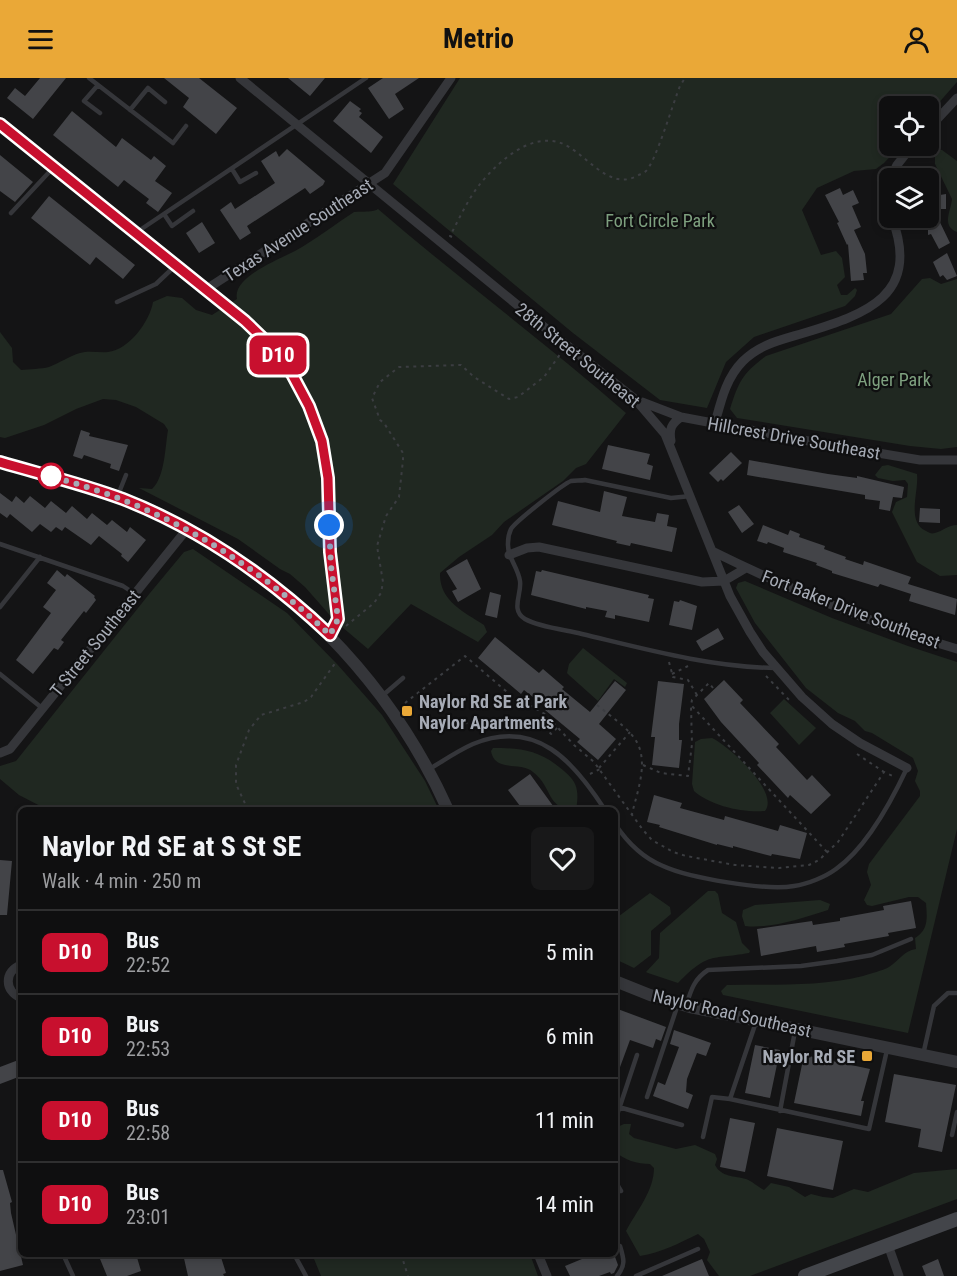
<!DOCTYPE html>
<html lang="en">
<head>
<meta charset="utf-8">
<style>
	body { margin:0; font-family:"Roboto Condensed",sans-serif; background:#181819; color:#f1f3f6; height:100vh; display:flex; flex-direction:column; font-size:22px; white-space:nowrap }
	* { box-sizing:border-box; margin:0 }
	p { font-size:20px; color:#9b9c9f }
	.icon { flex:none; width:33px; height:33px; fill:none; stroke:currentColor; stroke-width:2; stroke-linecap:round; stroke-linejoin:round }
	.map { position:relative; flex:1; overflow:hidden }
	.panel { position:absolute; left:18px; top:729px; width:600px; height:450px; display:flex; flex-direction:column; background:#0f0f10; border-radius:9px; box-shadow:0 3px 9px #0003,0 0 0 2px #2f2f30 }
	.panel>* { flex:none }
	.badge { padding:0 12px; border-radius:9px; font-size:21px; line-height:39px }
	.fabs { position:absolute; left:879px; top:18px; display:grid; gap:12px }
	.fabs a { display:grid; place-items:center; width:60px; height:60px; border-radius:9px; background:#0f0f10; box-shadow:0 3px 9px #0003,0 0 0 2px #2f2f30; font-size:30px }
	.you { position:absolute; width:30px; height:30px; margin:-15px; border:4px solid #fff; border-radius:50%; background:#1a73e8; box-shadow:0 0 0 9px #1a73e833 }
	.map>.badge { position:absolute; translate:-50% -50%; box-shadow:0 0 0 3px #fff }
	.round { display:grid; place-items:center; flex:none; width:63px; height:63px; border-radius:9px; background:#181819 }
	.summary { display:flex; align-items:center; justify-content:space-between; height:102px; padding:0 24px }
	h1 { font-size:28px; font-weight:700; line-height:45px }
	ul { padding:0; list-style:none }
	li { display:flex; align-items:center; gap:18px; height:84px; padding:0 24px; border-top:2px solid #2f2f30 }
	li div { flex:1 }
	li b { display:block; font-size:22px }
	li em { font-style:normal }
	li .badge { min-width:66px; font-weight:700; text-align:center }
	header { display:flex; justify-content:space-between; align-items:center; height:78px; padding:0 24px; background:#eaa837; color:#111; font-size:27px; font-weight:700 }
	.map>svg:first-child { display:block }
	.green { fill:#202821 }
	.building { fill:#434448 }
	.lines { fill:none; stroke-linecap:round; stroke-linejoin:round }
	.path { stroke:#3b3d41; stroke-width:2; stroke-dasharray:3 4.5; stroke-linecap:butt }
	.service { stroke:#35363a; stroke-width:4.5 }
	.minor { stroke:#35363a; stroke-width:9 }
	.tertiary { stroke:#35363a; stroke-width:12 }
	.secondary { stroke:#43454a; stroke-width:14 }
	.line-casing { stroke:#fff; stroke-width:14 }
	.line { stroke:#c8102e; stroke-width:9 }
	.walk { stroke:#a6abb5; stroke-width:6; stroke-dasharray:0 10.8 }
	.stop-dot { fill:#fff; stroke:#c8102e; stroke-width:3 }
	.poi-dot { fill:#eaa837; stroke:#0f0f10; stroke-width:2 }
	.labels { text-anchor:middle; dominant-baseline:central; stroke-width:4.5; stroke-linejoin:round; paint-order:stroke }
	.park-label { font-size:18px; fill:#7ea07f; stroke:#0f0f10 }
	.street-label { font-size:18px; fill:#a6abb5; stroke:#0f0f10 }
	.poi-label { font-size:18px; font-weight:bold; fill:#a6abb5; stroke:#0f0f10; text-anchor:start }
</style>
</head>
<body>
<header><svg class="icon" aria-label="menu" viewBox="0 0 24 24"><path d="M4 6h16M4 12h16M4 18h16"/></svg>Metrio<svg class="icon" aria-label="person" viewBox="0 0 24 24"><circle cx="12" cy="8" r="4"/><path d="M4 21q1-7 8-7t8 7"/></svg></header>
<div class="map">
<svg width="957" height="1198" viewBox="0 0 957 1198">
	<rect width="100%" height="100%" fill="#141415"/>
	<path class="green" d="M460,0h497v4l-28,32 -1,-8h-38v40h10l-16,17 -8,6 -22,2 -37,17 -15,22 19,45 15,-4 6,7 3,19 -8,8 4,10h6l8,-7 2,2 -2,6 -10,10 -91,31 -28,25 -19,46 -47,-8 -87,-67 -180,-149z
		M939,72h3l15,11v71c-16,-6 -6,-21 -5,-33l-17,-35v-9z
		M378,131c81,70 167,133 248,204l-40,51 -10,4 -13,13 -59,41 -12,13 -33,22 -19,16c-1,28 24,39 44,52l3,7 -9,10 -67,-38 -43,45 -33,-28 -30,-34 -15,-13 -10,-5 -42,-30 -99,-51 13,1c13,-12 13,-42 16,-59l-4,-6 -28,-17 -20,-7 -13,-1 -27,10 -32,16 -39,13 -5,-1v-105l12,16 1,14 8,8c9,-1 20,-1 28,-3 11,-4 20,-11 31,-14 9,-3 19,0 28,-1 21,-2 42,-31 45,-50l14,-6 15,2 14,12 16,5 25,-16c-5,-22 43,-40 58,-48 20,-11 39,-26 59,-39 7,-1 18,1 24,-3z
		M930,200l11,6 16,-5v168l-16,2 -31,-3 -173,-28 -7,-9c9,-28 12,-35 36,-53l125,-42 31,-35z
		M888,387l29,9c2,18 -11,48 9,57 4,2 5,3 9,2 8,-2 13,-8 22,-8v50l-17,1 -23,-14 -25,-50 4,-10 11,-5 1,-13 -3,-4 -12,1 -15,-3 -3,-3 7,-9z
		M193,471l94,64 50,51 45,51 43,66 14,29h-391l-29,-15 -19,-16v-13l16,-5 134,-168 34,-41z
		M745,503l87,37 76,28 49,16v167l-49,204 -185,-38 -2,-4 6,-6c44,-1 93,2 136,-9 8,-3 19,-5 26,-9 11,-7 14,-16 27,-18l-1,-11c14,-8 12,-21 11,-35l-8,-6h-9l-37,9 -5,-1 -3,-5 7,-15 -4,-13 2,-8 51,-68v-5l-5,-10 3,-10 -5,-13 -41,-25 -7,-2 -10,-10 -17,-8 -32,-25 -51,-65 -19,-35 2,-5z
		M583,570l44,35 -2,4 -11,-8 -16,22 -28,-25 -3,-3 2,-9z
		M784,621l32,29 -17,17 -29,-32z
		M712,660c17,8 68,54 53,73 -22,2 -54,-5 -71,-20l-2,-7 3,-42 6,-3z
		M493,670c30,0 48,3 71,23 6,5 12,11 13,20 1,6 0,13 -1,19 -30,0 -23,-23 -43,-38 -13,-11 -38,1 -42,-21z
		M708,813h7l3,3 4,19 14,9 6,21 8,8 -1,2c-40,7 -40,-1 -71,30l-30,-10 -2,-1 13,-14 1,-25z
		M650,815l20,14 1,7 -20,17v24l-17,13 -19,-9v-40z
		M820,822l10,4 -2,6c-26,8 -56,19 -83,16l-3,-10 1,-6 12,-5z
		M624,1046h7l-2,10 5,4 42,11 19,-4 20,9 2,5 -2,6c6,12 20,11 31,14 6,2 12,8 18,11l7,-7 18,4 16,10 6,-3 12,3 10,1 21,-9 14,3 46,-19 43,-4v30l-207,77h-31l-12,-16 3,-8 -6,-13 -6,-5c-19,9 -37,19 -58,22l-14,-25c10,-19 28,-40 28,-63l-4,-4c-12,0 -27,-4 -35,-13v-23z
		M312,1176h218l8,22h-217z"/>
	<path class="building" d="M40,0h26l-33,41 -26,-21 8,-10 10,8z
		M164,0h35l38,30 -21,26 -33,-27 6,-9z
		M288,0h37l-15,18z
		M383,0h36l-24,16 9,15 -15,10 -21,-31z
		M350,23l11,8 -2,2 3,2 -3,4 24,20 -12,16 -38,-32z
		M72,33l44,36 6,-9 29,22 3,-4 12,10 -11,15 17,12 -14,19 -12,-9 3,-4 -25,-19 -6,7 -65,-52z
		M287,71l38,32 -2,4 -13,9 -5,-6 -58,38 4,7 -11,7 -20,-30 11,-8 4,7 40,-26 -14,-22 15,-10 3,6z
		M0,77l33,27 -18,20 -15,-11z
		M840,110l3,7 10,-5 6,13 -7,3 9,21 -7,3 11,24 2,19h-4l1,7 -13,1 -3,-37 -1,1 -10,-22 2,-1 -14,-27z
		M939,112l1,5 6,-1v15h-5v4l-5,1 14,29 -11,6 -8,-15 -3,1v-44z
		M49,118l86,69 -12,14 -27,-22 -6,8 -59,-47z
		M202,144l13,21 -16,10 -13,-20z
		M947,175l10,23 -10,4 -4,-5 -3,2 -7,-15z
		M81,352l9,3 -1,3 39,9 -9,26 -9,-3 1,-4 -27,-9 -2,4 -9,-3z
		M608,367l42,9 -3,10 6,2 -3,14 -48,-11z
		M731,374l11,11 -19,18 -2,-2 -3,3 -9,-9z
		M749,382l79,14 29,4v-2l47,11 -2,11 -9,-1 -3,14 -11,-2 1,-8 -15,-2v-4l-118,-20z
		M604,413l23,6 -5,19 33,6 2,-9 12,2 -2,11 10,2 -5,24 -41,-9 -1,3 -14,-3 1,-2 -65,-16 6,-24 42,11z
		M0,415l12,9 4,-6 8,7 6,-7 15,12 6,-7 15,12 6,-7 15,13 5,-6 15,12 5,-5 15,12 3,-5 16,13 -18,22 -7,-6 1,-2 -23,-18 -8,9 -26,-18 -3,4 -6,-4 -5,5 -11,-8 -8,8 -22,-18 -3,4 -7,-5z
		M739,427l15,19 -12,9 -14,-21z
		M920,430l20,1v14l-21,-1z
		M763,447l25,10 2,-5 10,4 -1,3 26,9 -1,3 22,8 -1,2 18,6 1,-4 47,16 -3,7 49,15 -2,16 -46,-14 2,-7 -31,-10 -2,3 -46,-14v-2l-16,-6 1,-2 -34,-11 1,-4 -16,-6 -1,2 -10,-3z
		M467,481l14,30 -23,13 -6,-11 5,-2 -11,-18z
		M57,492l8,7 2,-3 28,22 -1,1 2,3 -10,13 -2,-2 -23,29 3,2 -6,8 -4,-2 -21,26 -17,-14 35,-47 -8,-6 13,-17 -9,-7z
		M542,492l107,25 -1,3 6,1 -5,23 -34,-7v4l-10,-2 2,-6 -21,-4v2l-55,-14 5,-24 5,1z
		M490,514l11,3 -4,23 -12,-3z
		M680,522l17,6 -5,24 -23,-5 5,-24 5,1z
		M718,550l6,11 -22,12 -6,-10z
		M495,559l44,36 4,-4 21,18 -2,2 28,23 25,-31 11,9 -27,34 17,15 -18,21 -21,-18 3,-3 -35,-29 2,-2 -23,-18 -3,4 -43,-36z
		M724,602l19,20 -3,3 39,41 -3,3 31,33 5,-5 19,20 -20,19 -21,-19 -2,3 -31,-33 2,-2 -38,-41 -17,-23z
		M658,603l26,3 -5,40v16h3l-3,28 -27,-3 3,-28h-4z
		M530,696l26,36h-33l-15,-20z
		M654,717l28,8 -2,5 44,12 1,-4 53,15 2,-6 27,8 -7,26 -28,-5 -1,2 -38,-10v2l-16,-4v1l-58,-18 1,-2 -13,-3z
		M0,782l12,1 -5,54h-7z
		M911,823l5,27 -28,5 1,3 -45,8 1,3 -28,5 -1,-6 -55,10 -4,-27 55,-8 1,4 27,-4v-3l44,-8 -1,-4z
		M615,930l51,19 -5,14 -5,-2 -3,9 -23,-8 -14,38z
		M674,952l37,13 -5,13 -9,-3 -10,26 -1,13 7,3 -5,14 -35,-13 5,-14 7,3 14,-38 -9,-3z
		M755,967l25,5 -10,48 -25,-5z
		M804,977l66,14 -9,32h3l-3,15 -67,-13z
		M21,981v17l-21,8v-17z
		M894,996l62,11 -14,67 -24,-5 3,-18 -36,-7z
		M730,1040l25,5 -10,49 -25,-5z
		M777,1050l66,13 -10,49 -66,-14z
		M0,1092h3l9,32 -2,1 1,10 12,52 -23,6z
		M98,1176h38l5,17 -14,5h-20z
		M183,1176h37l6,19 -3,1 1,2h-36z
		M594,1176h20l4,11 -4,8 -3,1 -1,-2 -11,4h-29l-5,-10z
		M702,1181l7,17h-47z
		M938,1181l6,17h-18l-4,-10z"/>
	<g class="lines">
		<path class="path" d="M452,159l-2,-1c9,-17 18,-37 30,-52 17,-21 48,-50 78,-42 27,8 49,50 79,34 3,-2 6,-2 9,-5 10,-10 27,-68 34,-85l5,-8
			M346,548l28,-23 7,-10 2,-11 -6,-36 9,-30 13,-19 4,-37v-7l-19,-30 -4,-3 -8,-22 8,-16 19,-15 62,-2 13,12 35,22 9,-2 26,-20 17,-24
			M669,584l4,15 15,3 9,15
			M672,596l16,-8
			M766,598l25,26
			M713,610l-4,-5 -17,17 -1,5 136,147
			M405,625l60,-47 42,36 38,22 29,31 20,17 49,68 9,10 21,12 13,4 49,9 44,3 30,-3 10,-5 19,-18 46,-70 11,5
			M597,627c11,9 24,18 33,28 22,22 8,55 2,81
			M420,650c18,-6 29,-3 47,-5 23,-1 47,-8 71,-1 7,2 9,7 13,12l6,-6
			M857,676l27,18
			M643,687l18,8 27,3 4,-32 -1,-37
			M599,690l31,-36
			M590,696l10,-5
			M248,732l-12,-26v-19l13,-35 12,-15 43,-13 7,-5 25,-35
			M401,1176l7,22"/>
		<path class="service" d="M89,0l84,65 13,-17
			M98,7l-14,16 16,12
			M130,32l18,-22 17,14
			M232,91l8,13 16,-9
			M11,135l41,-44
			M164,136l8,12 21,-15
			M137,154l229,-154
			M117,224l39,-18 19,-18
			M118,417l8,-20
			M691,418l-20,2 -86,-18c-4,1 -10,0 -14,1 -8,3 -56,41 -60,48 -2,4 -3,10 -3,14 -1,14 10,24 12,38 2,13 -10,29 5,38 14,8 41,11 57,15 63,15 128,33 193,34
			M0,466l123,42 12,8
			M0,529l40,-50
			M0,596l42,34
			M382,618l21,-18
			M428,692c15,-9 29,-19 45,-26 64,-26 101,18 132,66
			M615,746c12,18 28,34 48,42 26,12 103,25 131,20 14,-2 31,-9 42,-17 30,-21 56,-69 71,-101
			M686,928c5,-16 8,-27 22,-36l93,-4 36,-5 35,-6 39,-16
			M756,944l-26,77 139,30 18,-79
			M923,977l11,-49 14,-13h9
			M647,1019l31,-93
			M615,1028l67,19
			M780,1033l15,-80
			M21,1037h-2l2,9
			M615,1043l22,-66
			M952,1057l5,-23
			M703,1059l9,-40 18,2
			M615,1103l6,10
			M63,1176l10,22
			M294,1176l12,22
			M617,1198c9,-11 7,-17 3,-30
			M636,1198l62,-27"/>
		<path class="minor" d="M240,0l314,257 81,64 30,35 65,162 20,36 13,20 39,45 30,27 28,19 47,25
			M928,51l29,-31
			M891,100l6,-13 15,-19
			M890,110v17
			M642,324l39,15 149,28 90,15h37
			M715,345c6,-22 11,-45 28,-62 17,-17 38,-21 61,-28 63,-19 117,-38 88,-115
			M671,363c-2,-12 0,-17 10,-24
			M712,473c79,39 160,73 245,98
			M509,477l18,-7 12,-1 163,35 22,-1 22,-13
			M330,557l8,-16 -8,-67 -3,-83 -11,-46 -17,-39 -28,-38 -26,-25 -40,-31 180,-117 66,-95
			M0,675l10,-4 177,-220
			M21,887c-17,6 -17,26 0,33
			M888,1167l11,31
			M538,1176l9,22"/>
		<path class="tertiary" d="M0,46l205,166
			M0,384c52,15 106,27 155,50 131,62 234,167 293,298
			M615,903l35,14 40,12 267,55"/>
		<path class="secondary" d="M805,1198l152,-57"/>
	</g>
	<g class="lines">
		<g class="line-casing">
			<path id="line" d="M0,46l245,197 26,25 21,28 17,32 13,35 6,37 2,74 8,67 -8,16c-61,-58 -128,-105 -207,-136 -40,-15 -82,-25 -123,-37"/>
		</g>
		<use href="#line" class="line"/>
		<path class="walk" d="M51,398h-3c109,27 201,82 282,159l8,-16 -7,-53 -2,-41"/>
	</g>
	<circle class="stop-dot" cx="51" cy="398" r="12"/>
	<g class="poi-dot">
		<rect x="401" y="627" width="12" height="12" rx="3"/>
		<rect x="861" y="972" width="12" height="12" rx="3"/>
	</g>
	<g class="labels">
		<g class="park-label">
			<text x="660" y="142">Fort Circle Park</text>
			<text x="894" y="301">Alger Park</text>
		</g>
		<g class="street-label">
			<text transform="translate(298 152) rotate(-33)">Texas Avenue Southeast</text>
			<text transform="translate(578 277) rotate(39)">28th Street Southeast</text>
			<text transform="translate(794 360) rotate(10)">Hillcrest Drive Southeast</text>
			<text transform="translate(851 531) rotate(21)">Fort Baker Drive Southeast</text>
			<text transform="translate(95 565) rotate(-51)">T Street Southeast</text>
			<text transform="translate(732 935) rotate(13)">Naylor Road Southeast</text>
		</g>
		<g class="poi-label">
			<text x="419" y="623">Naylor Rd SE at Park<tspan x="419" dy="21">Naylor Apartments</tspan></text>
			<text x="855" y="978" text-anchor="end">Naylor Rd SE</text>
		</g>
	</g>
</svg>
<div class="fabs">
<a><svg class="icon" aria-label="locate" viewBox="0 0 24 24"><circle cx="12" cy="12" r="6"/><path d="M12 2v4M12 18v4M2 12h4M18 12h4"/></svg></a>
<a><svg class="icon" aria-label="layers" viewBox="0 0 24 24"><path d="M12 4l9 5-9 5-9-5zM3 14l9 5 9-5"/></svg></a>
</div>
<div class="you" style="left:329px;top:447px"></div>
<b class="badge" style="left:278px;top:277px;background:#c8102e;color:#fff">D10</b>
<section class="panel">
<div class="summary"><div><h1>Naylor Rd SE at S St SE</h1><p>Walk · 4 min · 250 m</p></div><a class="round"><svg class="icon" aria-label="heart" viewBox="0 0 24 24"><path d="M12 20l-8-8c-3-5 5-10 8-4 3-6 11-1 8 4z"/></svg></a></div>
<ul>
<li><span class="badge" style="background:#c8102e;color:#fff">D10</span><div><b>Bus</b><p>22:52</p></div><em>5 min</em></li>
<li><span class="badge" style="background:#c8102e;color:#fff">D10</span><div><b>Bus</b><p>22:53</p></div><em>6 min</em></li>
<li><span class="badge" style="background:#c8102e;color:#fff">D10</span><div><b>Bus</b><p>22:58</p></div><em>11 min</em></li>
<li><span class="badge" style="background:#c8102e;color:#fff">D10</span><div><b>Bus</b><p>23:01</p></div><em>14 min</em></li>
</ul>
</section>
</div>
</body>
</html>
